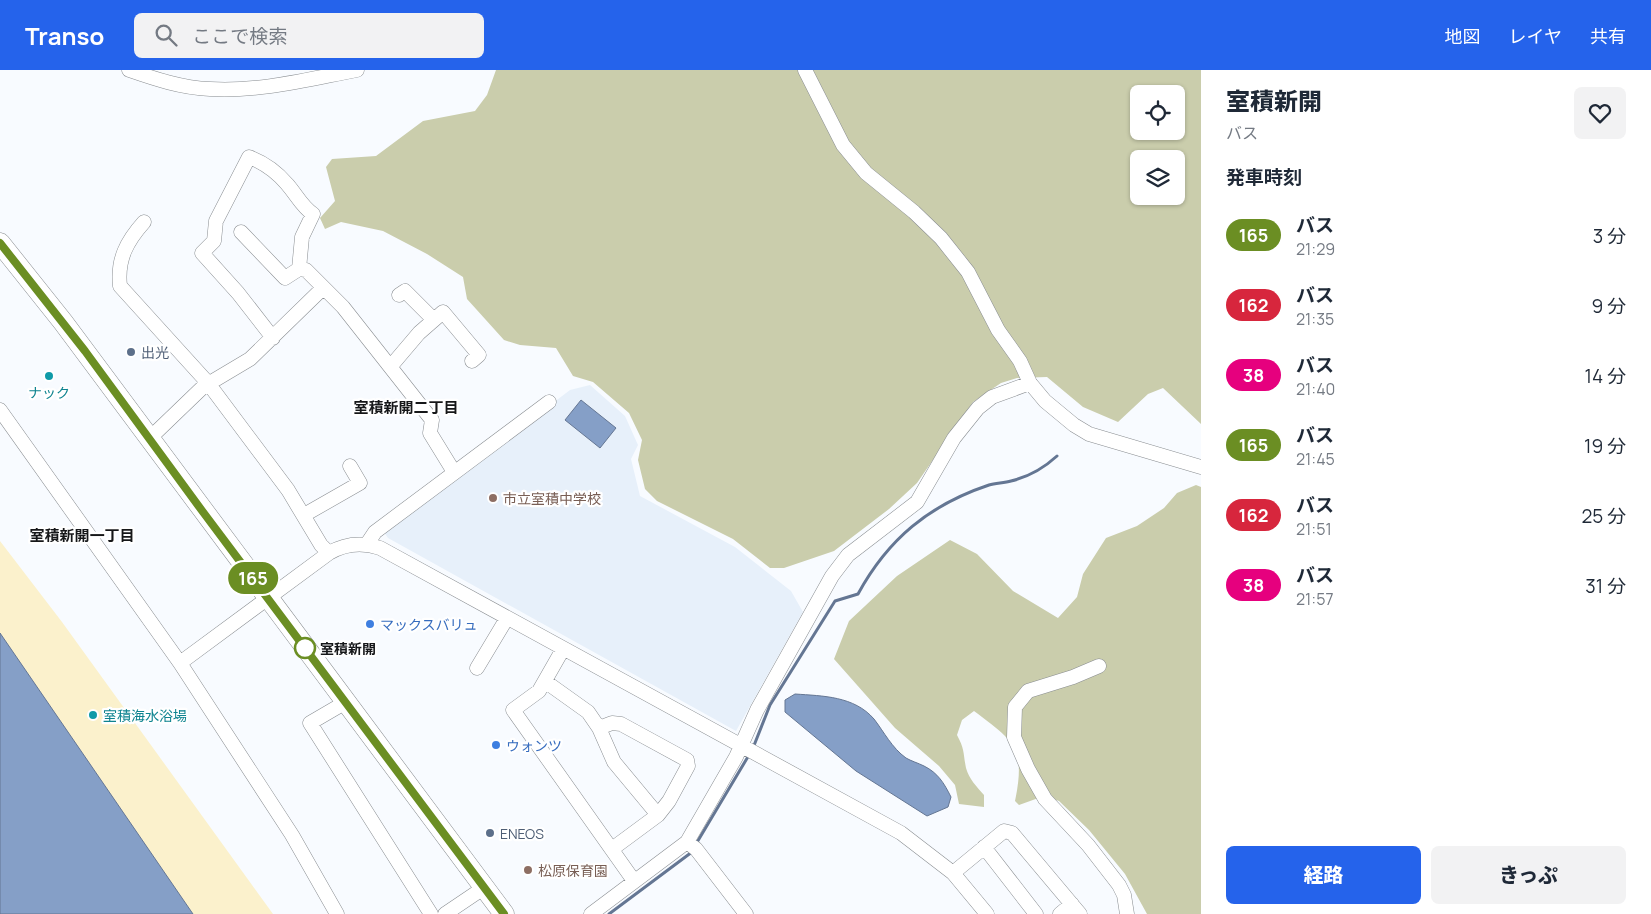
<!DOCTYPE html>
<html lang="ja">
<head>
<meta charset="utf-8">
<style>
	body { margin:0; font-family:Manrope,"Noto Sans JP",sans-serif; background:#f2f2f3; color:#1f2937; height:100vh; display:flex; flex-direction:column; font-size:19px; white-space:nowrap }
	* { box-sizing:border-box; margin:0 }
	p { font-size:16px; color:#747a83 }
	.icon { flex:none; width:28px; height:28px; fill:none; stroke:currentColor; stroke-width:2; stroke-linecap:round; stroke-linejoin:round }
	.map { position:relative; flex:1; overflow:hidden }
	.side { display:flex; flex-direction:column; background:#fff; width:450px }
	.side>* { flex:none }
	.badge { padding:0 10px; border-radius:16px; font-size:18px; line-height:32px }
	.buttons { position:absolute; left:1130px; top:15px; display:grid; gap:10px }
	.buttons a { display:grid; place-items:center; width:55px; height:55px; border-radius:8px; background:#fff; box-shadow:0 1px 4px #0004; font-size:25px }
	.map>.badge { position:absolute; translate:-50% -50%; box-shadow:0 0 0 2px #fff }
	h2 { padding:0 25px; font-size:19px; line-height:45px }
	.round { display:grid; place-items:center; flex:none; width:52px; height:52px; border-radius:8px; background:#f2f2f3 }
	.summary { display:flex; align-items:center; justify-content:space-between; height:85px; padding:0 25px }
	h1 { font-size:24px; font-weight:800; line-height:38px }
	.cta { display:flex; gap:10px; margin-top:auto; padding:10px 25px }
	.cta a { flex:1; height:58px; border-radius:8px; background:#2563eb; color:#fff; font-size:20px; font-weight:800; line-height:58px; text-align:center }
	.cta a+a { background:#f2f2f3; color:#1f2937 }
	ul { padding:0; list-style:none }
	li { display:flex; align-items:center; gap:15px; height:70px; padding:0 25px }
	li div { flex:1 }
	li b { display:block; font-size:19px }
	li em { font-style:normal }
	li .badge { min-width:55px; font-weight:700; text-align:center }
	header { display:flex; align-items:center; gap:30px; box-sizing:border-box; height:70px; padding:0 25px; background:#2563eb; color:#fff }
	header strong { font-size:24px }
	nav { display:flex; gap:28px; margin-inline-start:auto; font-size:18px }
	.search { width:350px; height:45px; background:#f2f2f3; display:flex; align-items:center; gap:12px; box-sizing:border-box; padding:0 18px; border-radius:8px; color:#747a83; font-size:19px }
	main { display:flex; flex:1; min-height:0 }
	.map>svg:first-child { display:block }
	.built { fill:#e7f0fa }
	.green { fill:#cacdac; fill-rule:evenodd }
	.sand { fill:#fbf1cc }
	.water { fill:#859fc7; stroke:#647693 }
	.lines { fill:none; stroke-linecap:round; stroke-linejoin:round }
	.stream { stroke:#647693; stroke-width:3 }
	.minor-casing { stroke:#898d91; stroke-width:15 }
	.highway-casing { stroke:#898d91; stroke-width:21 }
	.minor { stroke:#fff; stroke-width:14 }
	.highway { stroke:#fff; stroke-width:20 }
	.line-casing { stroke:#fff; stroke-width:11 }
	.line { stroke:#6b8e23; stroke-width:8 }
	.service-dot { fill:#5c6f8a; stroke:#fff; stroke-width:2 }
	.culture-dot { fill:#0f9aa8; stroke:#fff; stroke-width:2 }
	.education-dot { fill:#8d6e63; stroke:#fff; stroke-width:2 }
	.shop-dot { fill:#3f7fe0; stroke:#fff; stroke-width:2 }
	.stop-dot { fill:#fff; stroke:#6b8e23; stroke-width:2.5 }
	.labels { text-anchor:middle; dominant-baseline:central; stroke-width:4.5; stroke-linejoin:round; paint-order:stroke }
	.service-label { font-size:14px; fill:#4e5e75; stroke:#fff; text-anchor:start }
	.culture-label { font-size:14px; fill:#0d838f; stroke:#fff }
	.education-label { font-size:14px; fill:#785e54; stroke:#fff; text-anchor:start }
	.shop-label { font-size:14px; fill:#366cbe; stroke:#fff; text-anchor:start }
	.stop-label { font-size:14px; font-weight:bold; fill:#161719; stroke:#fff; text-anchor:start }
	.neighbourhood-label { font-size:15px; font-weight:bold; fill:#161719; stroke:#fff }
</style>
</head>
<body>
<header>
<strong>Transo</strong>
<div class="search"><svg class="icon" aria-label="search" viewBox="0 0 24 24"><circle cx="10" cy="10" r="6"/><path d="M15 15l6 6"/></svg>ここで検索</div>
<nav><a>地図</a><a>レイヤ</a><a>共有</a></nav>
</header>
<main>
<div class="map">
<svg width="1201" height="844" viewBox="0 0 1201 844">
	<rect width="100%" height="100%" fill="#f8fbff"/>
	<path class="built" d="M590,315l35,31 13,29 -7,14 9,37 95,51 56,44 12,21 -67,119 -348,-193 -4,-6 186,-142z"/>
	<path class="green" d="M496,0h705v354l-38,-36 -15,6 -30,28 -35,-15 -36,-30 -30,1 -16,5 -28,19 -56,81 -28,26 -55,42 -50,17h-14l-37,-29 -76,-38 -12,-12 -7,-29 4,-20 -13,-27 -36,-31 -20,-6 -17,-28 -36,-3 -16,-5 -37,-41 -4,-22 -36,-23 -44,-23 -42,-9 -16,7 -5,-11 15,-17 -9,-34 6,-8 44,-3 47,-35 52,-10 12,-16zM1139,24h37v37h-37zM1139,89h37v37h-37z
		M1196,415l5,2v427h-54l-22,-40 -36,-44 -30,-29 -15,-5 -25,9 -4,-4c11,-53 -1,-60 -41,-90l-12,9 -5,15c8,15 6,18 9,33 3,11 11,19 18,27v12l-25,-3 -4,-19 -16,-19 -44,-38 -61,-69 15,-38 48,-45 53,-36 27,14 36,37 45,27 19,-21 6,-23 23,-36 31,-12 27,-18 13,-15z"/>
	<path class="sand" d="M0,471l62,81 211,292h-80l-193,-281z"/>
	<path class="water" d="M581,330l35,28 -16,20 -35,-28z
		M0,563l193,281h-193z
		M795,624c28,2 59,2 79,25 10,13 18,29 32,39 5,3 12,5 18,8 14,7 20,17 27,31l-3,10 -21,9 -71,-45 -71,-59v-12z"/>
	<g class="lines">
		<path class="stream" d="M753,678l17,-43 65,-104 23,-7c30,-55 71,-89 131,-109 7,-2 15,-2 22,-4 17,-4 34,-14 46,-25
			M696,774l53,-89
			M609,844l83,-62"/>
		<g class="minor-casing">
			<path id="minor" d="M129,0c26,9 53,18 81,19 50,3 99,-10 147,-19
				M805,0l38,75 23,28 48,39 27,26 27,34 30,58 22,31 10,22 15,18 29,24 15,9 112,33
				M144,152c-17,19 -27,37 -24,64l88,97 80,107 33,55 8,8
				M241,162l44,46 14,-9 7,1 37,37 89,113 -2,13 24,39
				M399,225l6,-4 28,28
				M273,268l-35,-45 -36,-40 12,-12 2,-20 33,-64c16,6 27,14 38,27 9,10 15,23 26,30l-11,23 -3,32
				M391,296l28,-33 24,-21 36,43 -7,6
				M0,340l180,253 112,172 45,79
				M150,368l53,-51 47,-28 73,-71
				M304,445l56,-32 -10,-17
				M367,474l8,-12 174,-130
				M563,579l-24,42 -26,19 121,171
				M180,593l149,-110c17,-10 33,-11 51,-5l521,285 52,40 34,41
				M1099,596l-26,11 -45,14 -13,16 -1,30 14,32 17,30 43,46 31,40 5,10 3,19
				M477,598l30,-50
				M546,612l42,30 11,16 15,34 44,53
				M346,632l-36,21 121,191
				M599,658l13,-5 9,1 66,36 1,6 -19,35 -11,14 -46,34
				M687,772l9,7 50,65
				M984,777l52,67
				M953,803l51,-42 8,2 68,81
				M445,844l40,-27
				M591,844l96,-72 49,-85 21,-47 75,-134 16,-21 69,-53 37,-64 24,-30 14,-11 38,-14
				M1060,844l12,-10"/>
		</g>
		<g class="highway-casing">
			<path id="highway" d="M0,173l63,79 441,592"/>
		</g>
		<use href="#minor" class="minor"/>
		<use href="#highway" class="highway"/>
	</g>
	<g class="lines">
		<g class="line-casing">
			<path id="line" d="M0,173l85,108 118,161 301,402"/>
		</g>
		<use href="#line" class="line"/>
	</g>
	<g class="service-dot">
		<circle cx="131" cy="282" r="5"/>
		<circle cx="490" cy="763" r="5"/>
	</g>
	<g class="culture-dot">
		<circle cx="49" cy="306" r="5"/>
		<circle cx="93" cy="645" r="5"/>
	</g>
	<g class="education-dot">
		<circle cx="493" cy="428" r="5"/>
		<circle cx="528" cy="800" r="5"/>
	</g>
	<g class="shop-dot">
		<circle cx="370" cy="554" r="5"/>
		<circle cx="496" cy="675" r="5"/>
	</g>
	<circle class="stop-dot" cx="305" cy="578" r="10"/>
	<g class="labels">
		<g class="service-label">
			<text x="141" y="282">出光</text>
			<text x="500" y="763">ENEOS</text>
		</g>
		<g class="culture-label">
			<text x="49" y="322">ナック</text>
			<text x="103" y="645" text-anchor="start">室積海水浴場</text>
		</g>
		<g class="education-label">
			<text x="503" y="428">市立室積中学校</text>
			<text x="538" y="800">松原保育園</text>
		</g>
		<g class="shop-label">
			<text x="380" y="554">マックスバリュ</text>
			<text x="506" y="675">ウォンツ</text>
		</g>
		<g class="stop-label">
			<text x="320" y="578">室積新開</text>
		</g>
		<g class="neighbourhood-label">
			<text x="406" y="337">室積新開二丁目</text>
			<text x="82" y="465">室積新開一丁目</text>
		</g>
	</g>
</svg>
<div class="buttons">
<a><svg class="icon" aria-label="locate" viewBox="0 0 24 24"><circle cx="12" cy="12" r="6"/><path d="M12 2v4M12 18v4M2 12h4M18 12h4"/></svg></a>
<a><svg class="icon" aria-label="layers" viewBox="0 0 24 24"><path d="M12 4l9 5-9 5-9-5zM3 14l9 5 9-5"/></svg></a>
</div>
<b class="badge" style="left:253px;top:508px;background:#6b8e23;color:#fff">165</b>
</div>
<section class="side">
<div class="summary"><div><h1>室積新開</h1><p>バス</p></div><a class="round"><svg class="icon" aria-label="heart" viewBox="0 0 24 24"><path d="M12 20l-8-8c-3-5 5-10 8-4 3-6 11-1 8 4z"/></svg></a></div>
<h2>発車時刻</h2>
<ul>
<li><span class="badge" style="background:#6b8e23;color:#fff">165</span><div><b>バス</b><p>21:29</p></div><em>3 分</em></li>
<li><span class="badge" style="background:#d7263d;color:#fff">162</span><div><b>バス</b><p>21:35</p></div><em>9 分</em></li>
<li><span class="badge" style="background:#e6007e;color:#fff">38</span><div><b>バス</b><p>21:40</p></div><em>14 分</em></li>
<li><span class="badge" style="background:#6b8e23;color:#fff">165</span><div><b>バス</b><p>21:45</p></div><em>19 分</em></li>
<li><span class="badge" style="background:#d7263d;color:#fff">162</span><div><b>バス</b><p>21:51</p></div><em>25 分</em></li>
<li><span class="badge" style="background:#e6007e;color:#fff">38</span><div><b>バス</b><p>21:57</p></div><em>31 分</em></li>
</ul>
<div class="cta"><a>経路</a><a>きっぷ</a></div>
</section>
</main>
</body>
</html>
